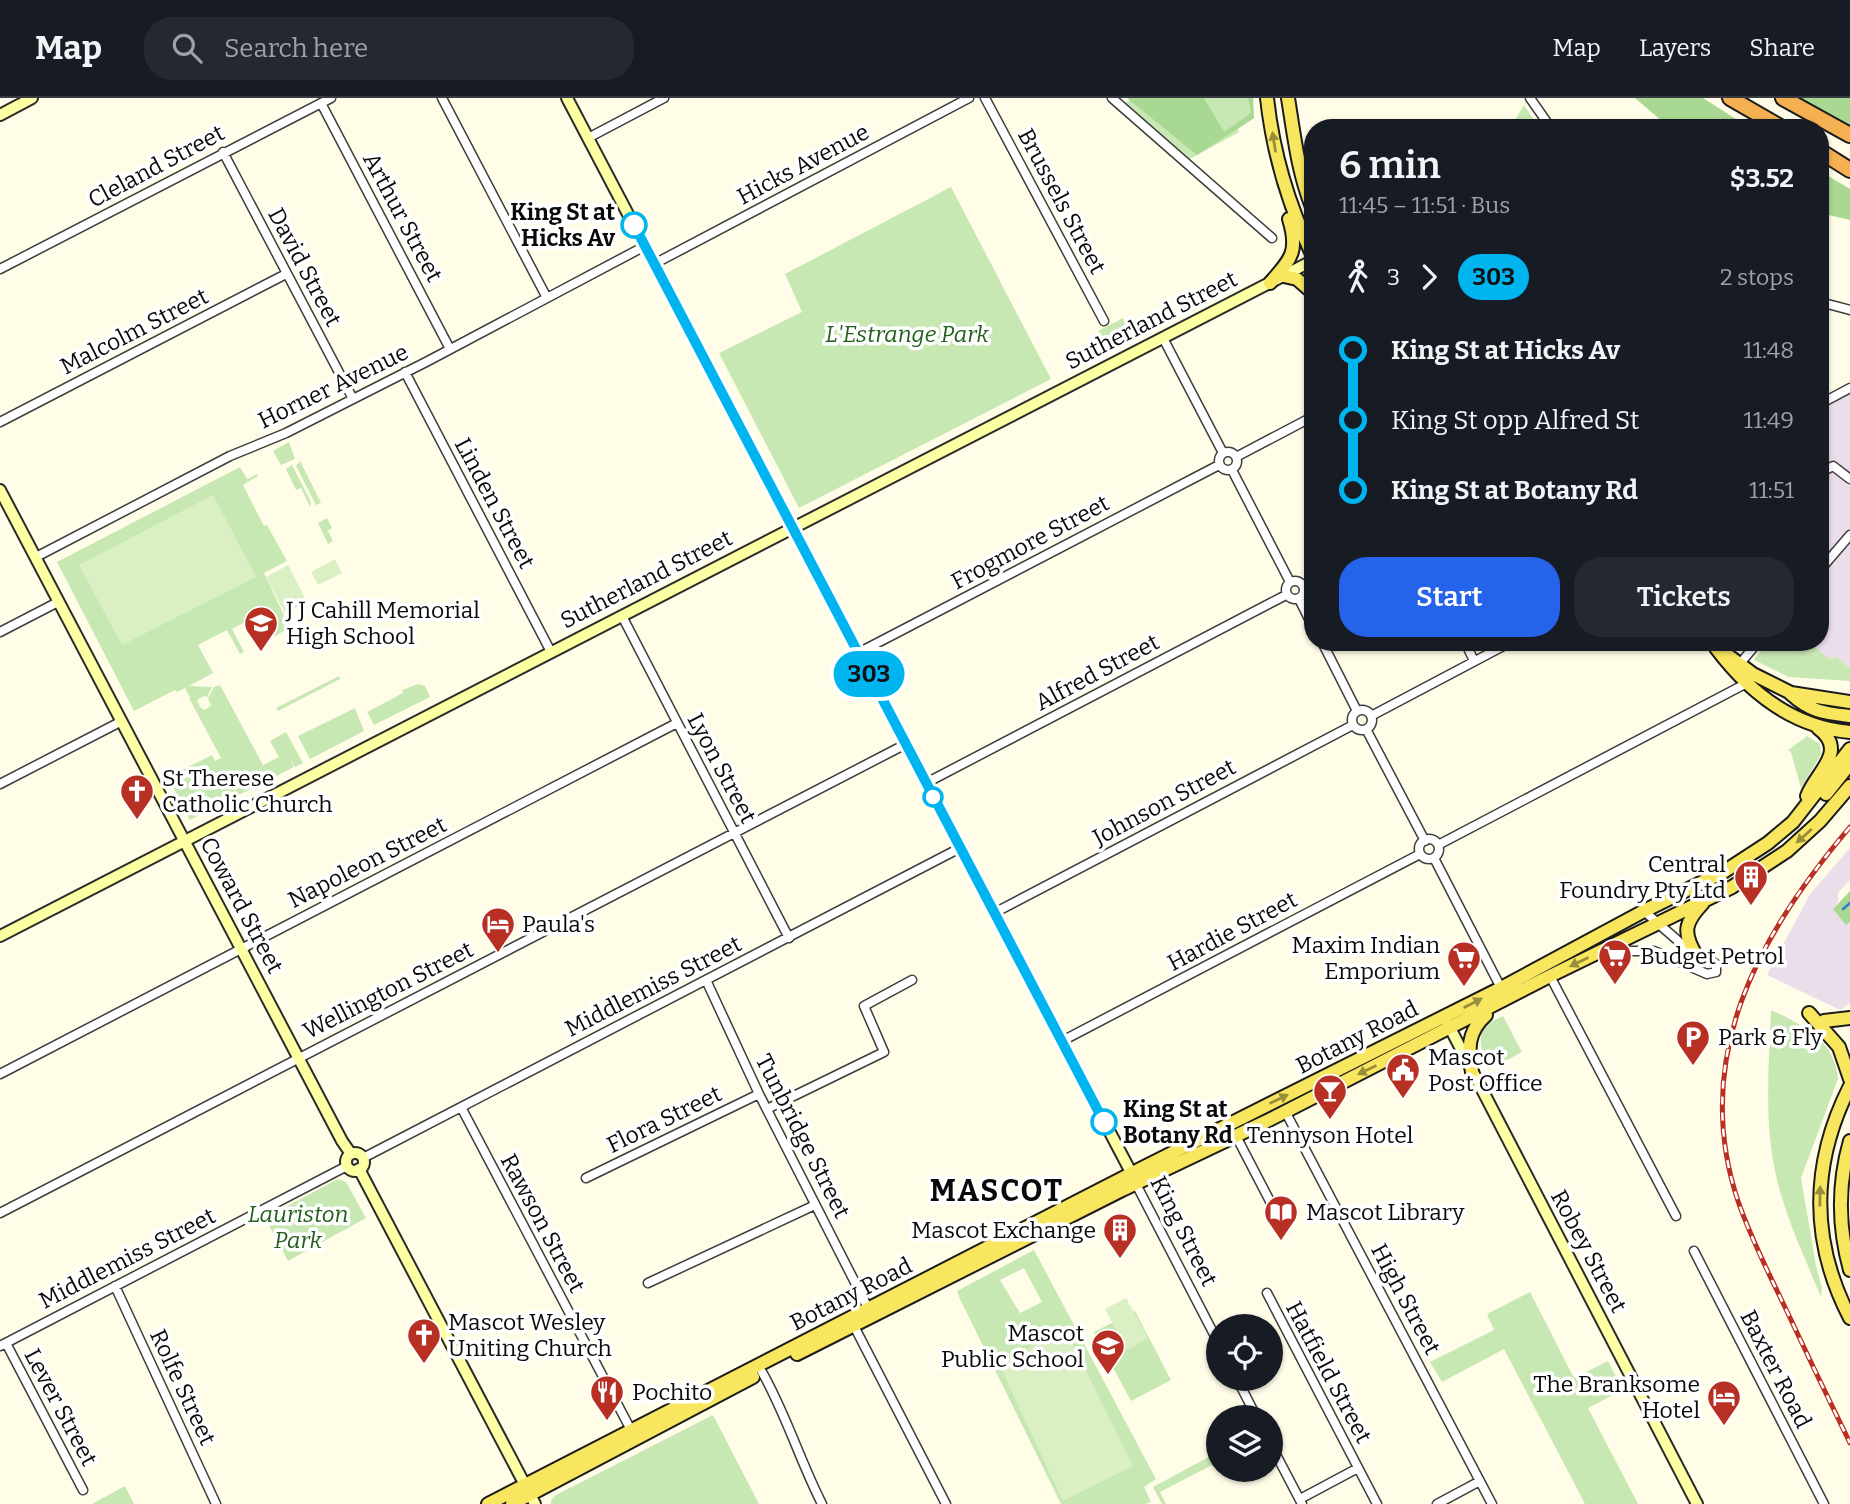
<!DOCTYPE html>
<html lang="en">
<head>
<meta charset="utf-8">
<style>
	body { margin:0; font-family:Bitter,serif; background:#242831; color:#f1f3f6; height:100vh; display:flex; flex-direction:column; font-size:26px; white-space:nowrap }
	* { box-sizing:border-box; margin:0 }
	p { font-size:23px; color:#9ea1a6 }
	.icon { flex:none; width:38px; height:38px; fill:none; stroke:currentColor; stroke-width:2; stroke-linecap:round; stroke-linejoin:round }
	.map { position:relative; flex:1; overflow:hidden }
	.panel { position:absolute; left:1304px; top:21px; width:525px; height:532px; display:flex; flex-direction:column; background:#171b24; border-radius:28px; box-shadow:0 2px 5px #0004 }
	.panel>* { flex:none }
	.badge { padding:0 14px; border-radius:23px; font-size:24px; line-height:46px }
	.tools { position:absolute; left:1206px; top:1216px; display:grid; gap:14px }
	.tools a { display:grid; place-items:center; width:77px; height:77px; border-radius:50%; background:#171b24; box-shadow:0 2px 5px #0004; font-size:35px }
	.map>.badge { position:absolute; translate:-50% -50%; box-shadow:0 0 0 4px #fff }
	.legs { display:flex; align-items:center; gap:10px; height:77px; padding:0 35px; font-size:23px }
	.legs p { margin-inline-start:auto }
	.overview { display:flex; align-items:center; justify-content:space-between; height:119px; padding:0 35px }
	h1 { font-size:38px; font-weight:600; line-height:52px }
	.action { display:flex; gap:14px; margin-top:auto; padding:14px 35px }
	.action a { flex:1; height:80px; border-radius:28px; background:#2563eb; color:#fff; font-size:28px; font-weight:600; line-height:80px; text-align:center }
	.action a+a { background:#242831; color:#f1f3f6 }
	ul { padding:0 35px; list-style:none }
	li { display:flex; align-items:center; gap:24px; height:70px; font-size:26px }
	li i { display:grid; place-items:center; width:10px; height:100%; margin:0 9px; background:currentColor }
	li i::after { content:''; width:18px; height:18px; margin:-9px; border:5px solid; border-radius:50%; background:#171b24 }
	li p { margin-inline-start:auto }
	li:first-child i { background:linear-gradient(#0000 50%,currentColor 0) }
	li:last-child i { background:linear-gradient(currentColor 50%,#0000 0) }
	header { display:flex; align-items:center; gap:42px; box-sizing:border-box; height:98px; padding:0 35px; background:#171b24; border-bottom:2px solid #363941 }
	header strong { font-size:33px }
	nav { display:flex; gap:38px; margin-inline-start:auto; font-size:24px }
	.search { width:490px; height:63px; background:#242831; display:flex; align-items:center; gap:18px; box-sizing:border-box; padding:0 24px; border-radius:28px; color:#9ea1a6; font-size:26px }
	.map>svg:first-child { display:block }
	.industrial { fill:#eadeea }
	.green { fill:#c8e8b3; fill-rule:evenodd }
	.forest { fill:#a9d892 }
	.pitch { fill:#dbefc5 }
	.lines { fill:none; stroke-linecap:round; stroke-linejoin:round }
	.stream { stroke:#357ccc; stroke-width:2.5 }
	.street-casing { stroke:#3d3d3d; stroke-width:11 }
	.secondary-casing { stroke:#2c2c2c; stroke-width:14 }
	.primary-casing { stroke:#1b1b1b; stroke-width:16 }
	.highway-casing { stroke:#1b1b1b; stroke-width:18 }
	.street { stroke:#fff; stroke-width:8 }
	.secondary { stroke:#fdffa3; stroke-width:10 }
	.primary { stroke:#f8e65e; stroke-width:12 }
	.highway { stroke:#f4b051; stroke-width:14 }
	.rail-casing { stroke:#b83024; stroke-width:5 }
	.rail { stroke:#fff; stroke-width:2.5; stroke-dasharray:8; stroke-linecap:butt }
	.oneway { fill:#998e3c }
	.line-1-casing { stroke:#fff; stroke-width:16 }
	.line-1 { stroke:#00b5ef; stroke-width:10 }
	.stop-1-dot { fill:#fff; stroke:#00b5ef; stroke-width:3.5 }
	.labels { text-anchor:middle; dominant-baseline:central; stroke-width:7; stroke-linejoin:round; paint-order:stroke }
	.street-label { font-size:23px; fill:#0a0a0a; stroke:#fff }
	.stop-label { font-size:23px; font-weight:bold; fill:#0a0a0a; stroke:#fff; text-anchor:end }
	.park-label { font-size:23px; font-style:italic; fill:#22601c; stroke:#fff }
	.poi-label { font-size:23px; fill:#0a0a0a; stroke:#fff; text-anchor:start }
	.district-label { font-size:30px; font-weight:bold; letter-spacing:2px; fill:#0a0a0a; stroke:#fff }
</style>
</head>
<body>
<header>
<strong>Map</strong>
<div class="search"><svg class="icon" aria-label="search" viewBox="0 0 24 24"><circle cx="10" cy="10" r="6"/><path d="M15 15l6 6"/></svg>Search here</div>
<nav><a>Map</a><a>Layers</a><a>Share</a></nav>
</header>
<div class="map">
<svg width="1850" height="1406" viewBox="0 0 1850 1406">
	<rect width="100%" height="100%" fill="#fffde8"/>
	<path class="industrial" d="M1850,294v276l-15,-12 -4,4 -23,-18h12v-234z
		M1850,750v32l-12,13v9l-5,7 13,15 4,-2v81l-10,7 -73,-35 43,-81z"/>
	<path class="green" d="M1133,0h119l2,20 -16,11 1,3 -51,28 -63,-57z
		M1524,7l15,23h-29z
		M951,89l100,192 -252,129 -80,-155 83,-41 -17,-38z
		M1123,220l10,19 -26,10 -9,-16z
		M289,344l6,17 -14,6 -8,-14z
		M300,363l21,42 -5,2 -20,-39z
		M292,367l19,37 -1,5 -9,-19 -5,2 -10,-21z
		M240,369l7,12 10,-5 1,2 -15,9 21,41 3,-1 20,36 -23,12 26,55 -23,12 -12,-23 -23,12 12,23 -4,2 -13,-24 -29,15 15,28 -24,13 23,1 -5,10 -3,-1 -7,4 3,7 4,3 7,-4 -3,-8 6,-11 6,-2 43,80 16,-8 -9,-16 16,-9 17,31 -8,4 -6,-10 5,10 -104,53 -22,-43 44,-22 3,6 6,-3 -32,-60 1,-1 -5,-9 -8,4 -2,-2 -41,21 -77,-149z
		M327,420l5,10 -4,3 5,10 -5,3 -10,-21z
		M1767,544h41l23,18 4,-4 15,12v13l-61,-4 -35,-17z
		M339,578l1,3 -62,32 -2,-3z
		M418,586l7,2 5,11 -56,28 -7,-13 36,-19 -1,-3z
		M355,610l9,23 -54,28 -12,-23z
		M1807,638l13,8 1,9 -2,5 -18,30 -10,-36 -3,-2z
		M1771,912c32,15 64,30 67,69l-37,99 15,88 6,22 -1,9c-17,-41 -37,-83 -46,-126 -11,-53 -6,-107 -4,-161z
		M1503,918l19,36 -34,18c-5,-12 -13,-36 -1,-46 4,-3 11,-5 16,-8z
		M338,1081l8,3 20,36 -78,43 -23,-43z
		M1034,1152l122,229 -12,8 7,15 -6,2h-84l-101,-205 -3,-8zM1024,1170l18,34 -22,11 -20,-33z
		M1530,1194l44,86 34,-17 15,29 -35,18 50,96h-53l-81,-155 -62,33 -12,-20 64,-32 -7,-16z
		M1135,1213l36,69 -40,21 -37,-69z
		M713,1317l46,89h-208v-4l5,-5z
		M1218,1354v10l-58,30 6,12h-4l-9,-17z
		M125,1388l9,18h-42z"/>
	<path class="forest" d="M1127,0h77l20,34 27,-19 -3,-15h5l1,20 -57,37z
		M1635,0h68l47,30h-80z
		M1800,0h50v27z
		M1820,73l30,18v31l-30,-7z
		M1850,793v31l-4,3 -13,-16z"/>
	<path class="pitch" d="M213,397l43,82 -134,68 -43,-80z
		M335,461l7,14 -24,12 -7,-13z
		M288,467l19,37 -22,11 -19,-36z
		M1126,1200l22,40 -21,12 -22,-41z
		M1066,1232l67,136 -70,35 -64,-137z"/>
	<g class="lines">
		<path class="stream" d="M1843,811l7,-6"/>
		<g class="street-casing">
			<path id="street" d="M442,0l105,200
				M985,0l119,223
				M1112,0l160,140
				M1530,0l21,30
				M321,5l129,246
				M588,40l76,-40
				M223,54l130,247
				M654,166l315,-166
				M0,171l331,-171
				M1820,204l30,8
				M1163,240l60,115
				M405,274l146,280
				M1820,306l30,-16
				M0,324l286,-148
				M1219 363a9 9 0 1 1 18 0a9 9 0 1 1-18 0Z
				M1236,359l76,-40
				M1232,372l58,112
				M1820,375l13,-7 17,13
				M36,459l194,-101 56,-23 142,-72 217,-115
				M1820,472l30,-35
				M1286 492a9 9 0 1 1 18 0a9 9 0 1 1-18 0Z
				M1299,501l13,26
				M622,518l167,322
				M0,534l58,-30
				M1322,544l35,69
				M1465,544l9,19
				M858,555l361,-188
				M1738,568l20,-24
				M1352 622a10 10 0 1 1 20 0a10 10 0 1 1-20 0Z
				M1371,618l140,-74
				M1366,631l59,112
				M926,685l360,-188
				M0,686l122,-63
				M1419 751a10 10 0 1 1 20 0a10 10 0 1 1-20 0Z
				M1438,747l309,-162
				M1434,760l67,130
				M994,815l359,-188
				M1606,853h48l53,23 9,-2v-8l-32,-18 -40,-35
				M1550,878l126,240
				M706,882l53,114 109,214
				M1062,943l358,-187
				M0,976l677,-351
				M461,1009l170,323
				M767,1011l117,-57 -20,-46 48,-26
				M1285,1013l207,393
				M1236,1038l38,73
				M363,1060l597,-310
				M586,1080l173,-84
				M1136,1086l82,158
				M0,1115l906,-469
				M1694,1153l130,253
				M648,1185l167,-78
				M115,1188l101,218
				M1267,1195l110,211
				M854,1228l92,178
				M6,1245l77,147
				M0,1248l347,-180
				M762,1274c24,42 38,89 60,132
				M1237,1281l20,39
				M1270,1345l32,61
				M1300,1401l58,-31
				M1437,1406l43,-23"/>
		</g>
		<g class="secondary-casing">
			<path id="secondary" d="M567,0l568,1082
				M0,17l32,-17
				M0,392l342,651 9,13
				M0,838l1312,-675
				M1447,924l250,482
				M346 1064a9 9 0 1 1 18 0a9 9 0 1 1-18 0Z
				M359,1071l176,335"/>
		</g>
		<g class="primary-casing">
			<path id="primary" d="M1267,0c6,55 21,106 45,156
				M1288,0c6,37 10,74 24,109
				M1284,178l13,3 15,13
				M1270,185c21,-24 29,-31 19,-64
				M1716,550c33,44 77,79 134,84
				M1726,556l27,20 38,19 59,9
				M1791,596c20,18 33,19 59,22
				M1826,696l24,-30
				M1807,698c9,-24 42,-45 11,-68
				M1696,857c-14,-23 -11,-33 7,-52
				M1809,915l30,34 11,32
				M1824,923l26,-3
				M1472,974c-4,-23 -5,-40 14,-57
				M1850,988c-39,77 -40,155 0,232
				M1850,1043c-12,42 -12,86 0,129
				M797,1256l325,-164 145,-69 283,-145 182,-89 55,-36 33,-30 30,-35
				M488,1406l656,-337 357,-179 143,-77 81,-40 43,-28 25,-21 57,-73
				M512,1406l241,-127"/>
		</g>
		<g class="highway-casing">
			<path id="highway" d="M1730,0l52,30
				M1783,0l67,37
				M1820,53l30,19"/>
		</g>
		<use href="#street" class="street"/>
		<use href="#secondary" class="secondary"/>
		<use href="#primary" class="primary"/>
		<use href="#highway" class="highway"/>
		<g class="rail-casing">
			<path id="rail" d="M1850,729c-91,107 -160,230 -112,374 12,35 29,69 45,102 22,47 44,93 67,140"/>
		</g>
		<use href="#rail" class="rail"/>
	</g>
	<defs><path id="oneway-solid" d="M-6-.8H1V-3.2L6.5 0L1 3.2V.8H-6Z" transform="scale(1.75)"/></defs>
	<g class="oneway">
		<use href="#oneway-solid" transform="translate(1274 44) rotate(-99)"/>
		<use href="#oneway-solid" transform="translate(1804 738) rotate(138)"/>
		<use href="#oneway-solid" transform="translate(1579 864) rotate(154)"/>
		<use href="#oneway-solid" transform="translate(1473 905) rotate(-27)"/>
		<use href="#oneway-solid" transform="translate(1367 972) rotate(154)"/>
		<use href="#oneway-solid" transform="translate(1279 1001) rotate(-26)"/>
		<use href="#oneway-solid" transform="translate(1820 1098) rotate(-89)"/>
	</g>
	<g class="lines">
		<g class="line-1-casing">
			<path id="line-1" d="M634,127l470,897"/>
		</g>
		<use href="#line-1" class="line-1"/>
	</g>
	<defs>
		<g id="school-pin" transform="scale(1.75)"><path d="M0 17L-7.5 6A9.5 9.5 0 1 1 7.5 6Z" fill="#b83024" stroke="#fff"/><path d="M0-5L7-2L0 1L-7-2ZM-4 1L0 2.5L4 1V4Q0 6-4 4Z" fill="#fff"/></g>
		<g id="church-pin" transform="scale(1.75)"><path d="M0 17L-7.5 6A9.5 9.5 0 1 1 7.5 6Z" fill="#b83024" stroke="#fff"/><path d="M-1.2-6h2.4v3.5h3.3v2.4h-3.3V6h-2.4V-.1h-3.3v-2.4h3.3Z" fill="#fff"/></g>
		<g id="building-pin" transform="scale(1.75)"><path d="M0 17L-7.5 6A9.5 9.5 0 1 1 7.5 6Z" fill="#b83024" stroke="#fff"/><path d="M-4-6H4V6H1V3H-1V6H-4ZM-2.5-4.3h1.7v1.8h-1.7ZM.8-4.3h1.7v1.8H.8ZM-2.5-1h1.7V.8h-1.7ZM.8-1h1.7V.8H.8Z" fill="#fff"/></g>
		<g id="hotel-pin" transform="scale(1.75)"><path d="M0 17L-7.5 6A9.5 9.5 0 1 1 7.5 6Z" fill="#b83024" stroke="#fff"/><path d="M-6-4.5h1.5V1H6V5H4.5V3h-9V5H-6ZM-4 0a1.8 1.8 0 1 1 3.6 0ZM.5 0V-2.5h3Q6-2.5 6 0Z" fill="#fff"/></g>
		<g id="supermarket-pin" transform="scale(1.75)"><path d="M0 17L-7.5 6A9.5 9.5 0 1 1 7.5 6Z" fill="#b83024" stroke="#fff"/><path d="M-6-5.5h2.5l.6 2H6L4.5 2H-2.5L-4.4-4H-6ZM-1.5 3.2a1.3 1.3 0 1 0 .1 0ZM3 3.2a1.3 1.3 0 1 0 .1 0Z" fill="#fff"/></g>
		<g id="parking-pin" transform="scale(1.75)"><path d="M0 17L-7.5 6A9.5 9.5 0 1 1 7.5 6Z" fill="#b83024" stroke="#fff"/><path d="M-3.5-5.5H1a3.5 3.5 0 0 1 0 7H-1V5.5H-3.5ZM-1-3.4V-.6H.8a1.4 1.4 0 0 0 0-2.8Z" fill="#fff"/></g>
		<g id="civic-pin" transform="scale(1.75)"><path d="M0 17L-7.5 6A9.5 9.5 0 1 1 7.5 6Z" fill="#b83024" stroke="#fff"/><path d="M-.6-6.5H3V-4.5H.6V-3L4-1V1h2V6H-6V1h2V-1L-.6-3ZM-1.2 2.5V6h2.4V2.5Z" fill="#fff"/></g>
		<g id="bar-pin" transform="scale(1.75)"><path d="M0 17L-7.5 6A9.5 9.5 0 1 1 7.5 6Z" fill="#b83024" stroke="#fff"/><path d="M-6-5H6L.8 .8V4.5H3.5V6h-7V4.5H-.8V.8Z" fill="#fff"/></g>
		<g id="library-pin" transform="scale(1.75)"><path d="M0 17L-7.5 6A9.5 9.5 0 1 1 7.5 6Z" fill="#b83024" stroke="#fff"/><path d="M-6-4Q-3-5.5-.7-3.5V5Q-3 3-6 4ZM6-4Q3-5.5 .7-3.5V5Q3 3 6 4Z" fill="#fff"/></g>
		<g id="restaurant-pin" transform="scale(1.75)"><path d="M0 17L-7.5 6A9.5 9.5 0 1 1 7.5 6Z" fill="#b83024" stroke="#fff"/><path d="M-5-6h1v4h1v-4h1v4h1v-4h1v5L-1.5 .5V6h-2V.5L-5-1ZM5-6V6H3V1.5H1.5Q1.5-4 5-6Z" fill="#fff"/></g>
	</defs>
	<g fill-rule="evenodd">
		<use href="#school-pin" x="261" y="525"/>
		<use href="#church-pin" x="137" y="693"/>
		<use href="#building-pin" x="1751" y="779"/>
		<use href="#hotel-pin" x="498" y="826"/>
		<use href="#supermarket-pin" x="1615" y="858"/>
		<use href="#supermarket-pin" x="1464" y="860"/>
		<use href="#parking-pin" x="1693" y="939"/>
		<use href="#civic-pin" x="1403" y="972"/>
		<use href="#bar-pin" x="1330" y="993"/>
		<use href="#library-pin" x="1281" y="1114"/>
		<use href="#building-pin" x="1120" y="1132"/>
		<use href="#church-pin" x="424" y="1237"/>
		<use href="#school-pin" x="1108" y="1248"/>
		<use href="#restaurant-pin" x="607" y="1294"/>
		<use href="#hotel-pin" x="1724" y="1299"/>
	</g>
	<g class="stop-1-dot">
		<circle cx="634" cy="127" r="12"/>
		<circle cx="933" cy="699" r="9"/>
		<circle cx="1104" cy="1024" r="12"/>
	</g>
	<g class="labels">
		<g class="street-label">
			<text transform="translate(803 66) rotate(-28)">Hicks Avenue</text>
			<text transform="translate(156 68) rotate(-28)">Cleland Street</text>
			<text transform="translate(1062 103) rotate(62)">Brussels Street</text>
			<text transform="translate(403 119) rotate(62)">Arthur Street</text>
			<text transform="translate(305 169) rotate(62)">David Street</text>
			<text transform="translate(1151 222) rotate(-27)">Sutherland Street</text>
			<text transform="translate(134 233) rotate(-27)">Malcolm Street</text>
			<text transform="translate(333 288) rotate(-26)">Horner Avenue</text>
			<text transform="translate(495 405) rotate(62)">Linden Street</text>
			<text transform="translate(1030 444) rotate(-28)">Frogmore Street</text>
			<text transform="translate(646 481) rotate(-27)">Sutherland Street</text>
			<text transform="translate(1097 574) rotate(-28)">Alfred Street</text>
			<text transform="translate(722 670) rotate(62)">Lyon Street</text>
			<text transform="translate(1164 704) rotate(-28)">Johnson Street</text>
			<text transform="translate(367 764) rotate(-27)">Napoleon Street</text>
			<text transform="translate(242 807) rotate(62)">Coward Street</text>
			<text transform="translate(1232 833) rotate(-28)">Hardie Street</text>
			<text transform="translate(653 888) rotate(-27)">Middlemiss Street</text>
			<text transform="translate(388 892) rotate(-27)">Wellington Street</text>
			<text transform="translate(1357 939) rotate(-27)">Botany Road</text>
			<text transform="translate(664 1021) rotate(-26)">Flora Street</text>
			<text transform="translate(803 1038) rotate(63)">Tunbridge Street</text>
			<text transform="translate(543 1125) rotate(62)">Rawson Street</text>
			<text transform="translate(1184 1133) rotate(63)">King Street</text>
			<text transform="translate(1589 1153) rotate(62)">Robey Street</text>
			<text transform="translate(127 1160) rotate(-27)">Middlemiss Street</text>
			<text transform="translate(851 1196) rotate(-27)">Botany Road</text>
			<text transform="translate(1406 1201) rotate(62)">High Street</text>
			<text transform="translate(1776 1271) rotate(63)">Baxter Road</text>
			<text transform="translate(1329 1274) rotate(62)">Hatfield Street</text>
			<text transform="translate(183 1289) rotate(65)">Rolfe Street</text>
			<text transform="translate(61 1309) rotate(62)">Lever Street</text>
		</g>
		<g class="stop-label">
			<text x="615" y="114">King St at<tspan x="615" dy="26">Hicks Av</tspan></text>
			<text x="1123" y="1011" text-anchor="start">King St at<tspan x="1123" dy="26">Botany Rd</tspan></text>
		</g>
		<g class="park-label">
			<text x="907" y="236">L'Estrange Park</text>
			<text x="298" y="1116">Lauriston<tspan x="298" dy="26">Park</tspan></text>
		</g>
		<g class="poi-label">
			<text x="286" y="512">J J Cahill Memorial<tspan x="286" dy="26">High School</tspan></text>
			<text x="162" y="680">St Therese<tspan x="162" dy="26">Catholic Church</tspan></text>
			<text x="1726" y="766" text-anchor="end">Central<tspan x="1726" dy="26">Foundry Pty Ltd</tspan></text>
			<text x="522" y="826">Paula's</text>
			<text x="1440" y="847" text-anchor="end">Maxim Indian<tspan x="1440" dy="26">Emporium</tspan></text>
			<text x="1640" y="858">Budget Petrol</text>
			<text x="1718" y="939">Park &amp; Fly</text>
			<text x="1428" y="959">Mascot<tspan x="1428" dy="26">Post Office</tspan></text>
			<text x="1330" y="1037" text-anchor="middle">Tennyson Hotel</text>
			<text x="1306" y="1114">Mascot Library</text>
			<text x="1096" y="1132" text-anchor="end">Mascot Exchange</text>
			<text x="448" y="1224">Mascot Wesley<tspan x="448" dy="26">Uniting Church</tspan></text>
			<text x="1084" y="1235" text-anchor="end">Mascot<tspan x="1084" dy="26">Public School</tspan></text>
			<text x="1700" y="1286" text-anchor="end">The Branksome<tspan x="1700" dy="26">Hotel</tspan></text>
			<text x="632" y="1294">Pochito</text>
		</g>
		<g class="district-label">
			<text x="997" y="1093">MASCOT</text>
		</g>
	</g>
</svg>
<div class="tools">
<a><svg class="icon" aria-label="locate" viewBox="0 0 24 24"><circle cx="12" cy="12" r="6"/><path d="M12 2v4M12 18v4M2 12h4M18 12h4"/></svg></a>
<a><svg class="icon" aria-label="layers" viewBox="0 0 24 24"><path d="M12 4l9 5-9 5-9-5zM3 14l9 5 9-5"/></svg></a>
</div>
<b class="badge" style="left:869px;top:576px;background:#00b5ef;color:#111">303</b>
<section class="panel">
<div class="overview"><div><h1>6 min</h1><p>11:45 – 11:51 · Bus</p></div><b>$3.52</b></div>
<div class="legs"><svg class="icon" aria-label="walk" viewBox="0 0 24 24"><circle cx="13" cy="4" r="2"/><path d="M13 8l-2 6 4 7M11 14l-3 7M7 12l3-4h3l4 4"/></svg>3<svg class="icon" aria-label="forward" viewBox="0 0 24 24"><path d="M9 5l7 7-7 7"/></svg><b class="badge" style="background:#00b5ef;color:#111">303</b><p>2 stops</p></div>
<ul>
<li><i style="color:#00b5ef"></i><b>King St at Hicks Av</b><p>11:48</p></li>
<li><i style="color:#00b5ef"></i><span>King St opp Alfred St</span><p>11:49</p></li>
<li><i style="color:#00b5ef"></i><b>King St at Botany Rd</b><p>11:51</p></li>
</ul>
<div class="action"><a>Start</a><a>Tickets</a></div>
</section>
</div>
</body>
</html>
